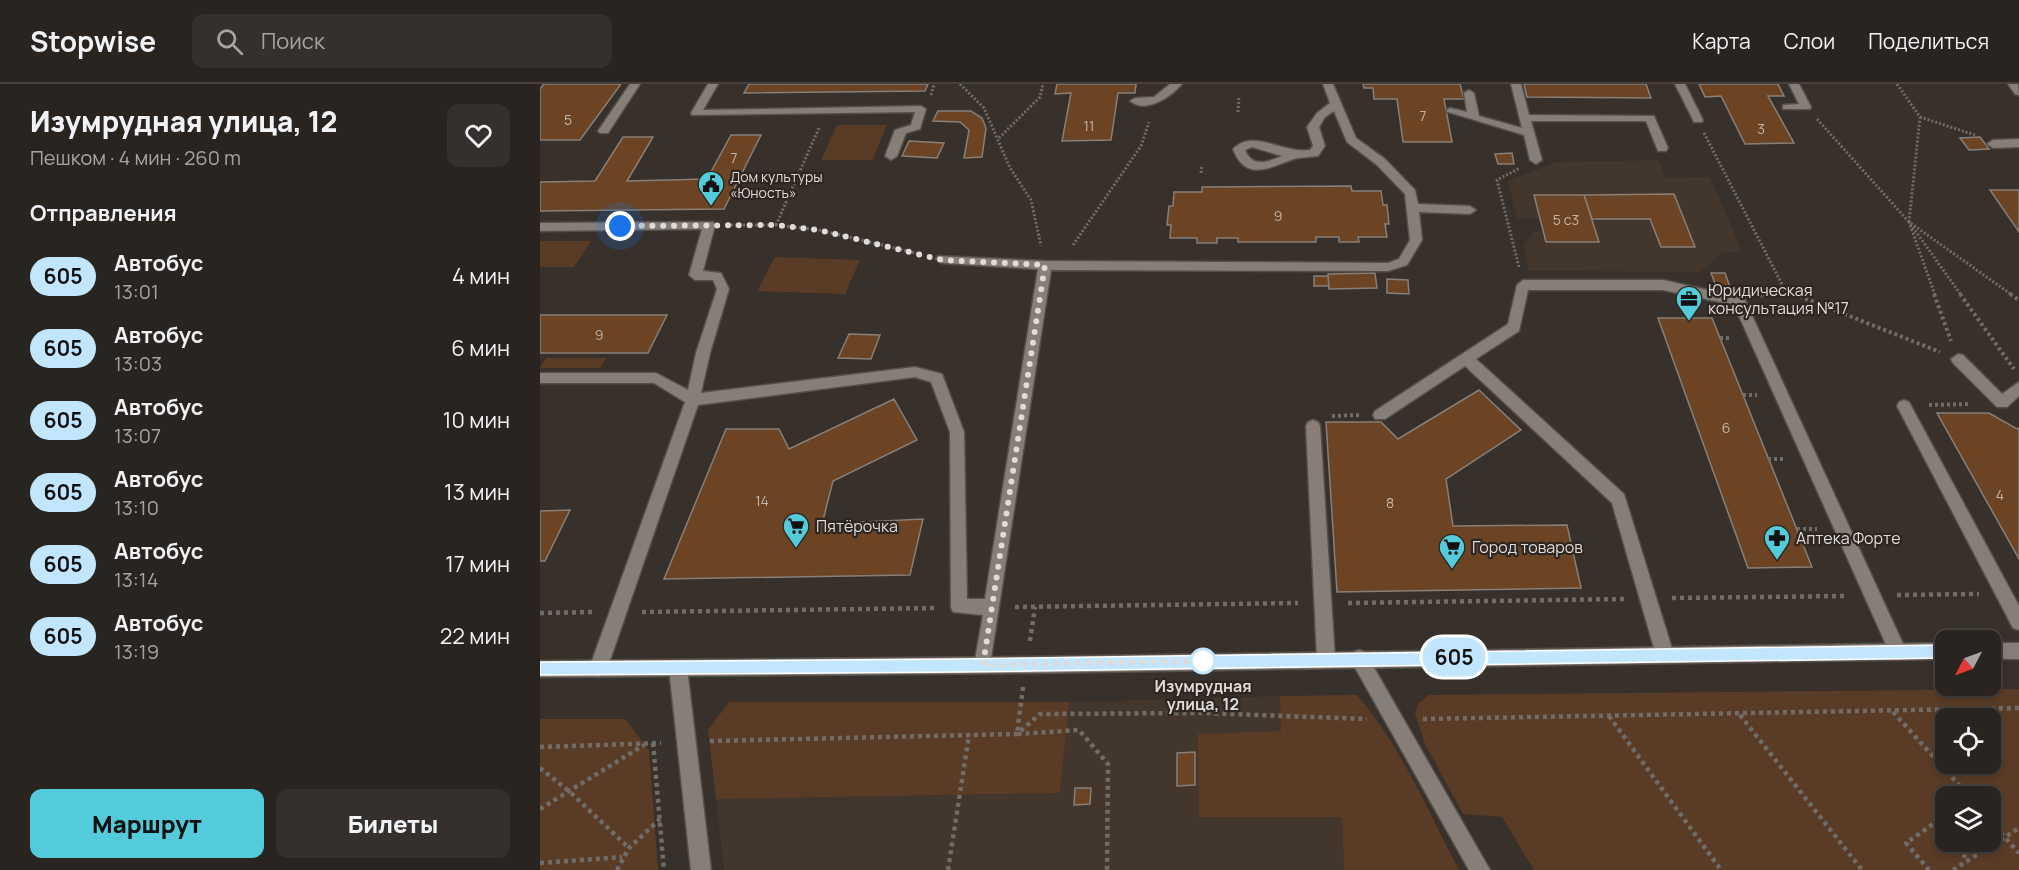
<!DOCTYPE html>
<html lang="ru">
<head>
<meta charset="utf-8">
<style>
	body { margin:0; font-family:Manrope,sans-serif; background:#35302d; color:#f1f3f6; height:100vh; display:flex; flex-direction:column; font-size:22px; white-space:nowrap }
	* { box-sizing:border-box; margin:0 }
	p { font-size:20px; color:#a5a4a5 }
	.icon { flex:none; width:33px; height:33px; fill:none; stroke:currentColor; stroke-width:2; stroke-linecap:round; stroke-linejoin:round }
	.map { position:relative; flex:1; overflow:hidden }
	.side { display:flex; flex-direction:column; background:#292420; width:540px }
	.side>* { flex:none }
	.badge { padding:0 12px; border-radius:20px; font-size:21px; line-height:39px }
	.needle { width:39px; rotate:229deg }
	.buttons { position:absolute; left:1395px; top:546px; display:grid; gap:12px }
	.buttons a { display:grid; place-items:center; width:66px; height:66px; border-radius:12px; background:#292420; box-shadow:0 3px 9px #0003,0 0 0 2px #45413e; font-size:30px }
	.you { position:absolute; width:30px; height:30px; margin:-15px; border:4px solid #fff; border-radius:50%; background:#1a73e8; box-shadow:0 0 0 9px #1a73e833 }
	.map>.badge { position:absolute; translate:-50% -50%; box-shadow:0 0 0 3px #fff }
	h2 { padding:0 30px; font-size:22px; line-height:54px }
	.round { display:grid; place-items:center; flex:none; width:63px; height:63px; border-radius:12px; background:#35302d }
	.headline { display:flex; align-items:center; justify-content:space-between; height:102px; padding:0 30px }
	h1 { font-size:28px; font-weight:800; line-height:45px }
	.button { display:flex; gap:12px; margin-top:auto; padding:12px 30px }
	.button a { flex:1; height:69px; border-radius:12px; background:#53cbdb; color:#111; font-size:24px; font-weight:800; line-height:69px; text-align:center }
	.button a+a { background:#35302d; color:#f1f3f6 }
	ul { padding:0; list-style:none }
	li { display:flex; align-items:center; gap:18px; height:72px; padding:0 30px }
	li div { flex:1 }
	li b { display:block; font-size:22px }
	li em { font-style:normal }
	li .badge { min-width:66px; font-weight:700; text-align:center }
	header { display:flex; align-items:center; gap:36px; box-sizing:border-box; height:84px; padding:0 30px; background:#292420; border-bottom:2px solid #45413e }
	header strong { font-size:28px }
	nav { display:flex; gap:33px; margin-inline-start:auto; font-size:21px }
	.search { width:420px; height:54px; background:#35302d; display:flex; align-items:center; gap:15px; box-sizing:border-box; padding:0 21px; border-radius:12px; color:#a5a4a5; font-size:22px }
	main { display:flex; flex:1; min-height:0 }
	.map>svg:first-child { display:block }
	.built { fill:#43362d }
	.green { fill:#5a3c26; fill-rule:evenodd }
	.building { fill:#6c4424; stroke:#877f79; stroke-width:1.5 }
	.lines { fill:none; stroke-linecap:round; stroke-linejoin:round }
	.lane-casing { stroke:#544f4a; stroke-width:3 }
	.secondary-casing { stroke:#544f4a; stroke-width:3 }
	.path-far2 { stroke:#726c68; stroke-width:3; stroke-dasharray:2 2; stroke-linecap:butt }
	.path-far1 { stroke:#726c68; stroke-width:4; stroke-dasharray:3 3; stroke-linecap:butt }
	.path { stroke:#726c68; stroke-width:4.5; stroke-dasharray:4 4; stroke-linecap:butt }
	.lane { fill:#877e78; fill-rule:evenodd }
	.secondary { fill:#877e78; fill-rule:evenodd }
	.line { fill:#c2e6ff; stroke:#fff; stroke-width:1.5 }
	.walk { stroke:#dfdbd8; stroke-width:6; stroke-dasharray:0 10.8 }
	.stop-dot { fill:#fff; stroke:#c2e6ff; stroke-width:3 }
	.labels { text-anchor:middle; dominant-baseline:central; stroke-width:4.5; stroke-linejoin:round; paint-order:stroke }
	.number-label { font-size:14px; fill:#c2b5ab }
	.far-poi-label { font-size:14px; fill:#dfdbd8; stroke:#2d2621; text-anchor:start }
	.poi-label { font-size:16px; fill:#dfdbd8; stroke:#2d2621; text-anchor:start }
	.stop-label { font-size:16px; font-weight:bold; fill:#dfdbd8; stroke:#2d2621 }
</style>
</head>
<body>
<header>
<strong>Stopwise</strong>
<div class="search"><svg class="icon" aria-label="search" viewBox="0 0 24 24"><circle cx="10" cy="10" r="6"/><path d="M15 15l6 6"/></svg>Поиск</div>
<nav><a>Карта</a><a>Слои</a><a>Поделиться</a></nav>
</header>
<main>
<section class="side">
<div class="headline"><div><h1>Изумрудная улица, 12</h1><p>Пешком · 4 мин · 260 m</p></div><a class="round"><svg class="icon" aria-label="heart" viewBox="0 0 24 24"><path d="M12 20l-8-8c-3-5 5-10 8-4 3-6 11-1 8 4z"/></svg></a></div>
<h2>Отправления</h2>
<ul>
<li><span class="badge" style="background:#c2e6ff;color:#111">605</span><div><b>Автобус</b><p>13:01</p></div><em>4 мин</em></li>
<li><span class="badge" style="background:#c2e6ff;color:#111">605</span><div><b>Автобус</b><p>13:03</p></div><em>6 мин</em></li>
<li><span class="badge" style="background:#c2e6ff;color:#111">605</span><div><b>Автобус</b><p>13:07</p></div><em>10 мин</em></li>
<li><span class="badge" style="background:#c2e6ff;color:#111">605</span><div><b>Автобус</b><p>13:10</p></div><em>13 мин</em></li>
<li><span class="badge" style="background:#c2e6ff;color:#111">605</span><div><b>Автобус</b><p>13:14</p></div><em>17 мин</em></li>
<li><span class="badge" style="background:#c2e6ff;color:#111">605</span><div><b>Автобус</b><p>13:19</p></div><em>22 мин</em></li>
</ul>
<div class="button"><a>Маршрут</a><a>Билеты</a></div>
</section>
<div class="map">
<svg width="1479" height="786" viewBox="0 0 1479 786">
	<rect width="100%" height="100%" fill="#37302b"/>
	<path class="built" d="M1118,76l8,18 44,-1 32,74 -20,2 -22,19 -171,-1 -6,-26 11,-13 9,-1 -4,-13h-22l-9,-37 49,-19z
		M740,612l1,35 -82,85 143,1 2,53h-620l-8,-71 344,-6 9,-91z"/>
	<path class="green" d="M297,41h50l-15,35h-51z
		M0,157h51l-17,26h-34z
		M235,173l85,3 -15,34 -88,-3z
		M6,274h60l-6,10h-60z
		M1479,605v181h-485l-32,-53 -39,-3 -38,-70 -10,-31 3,-9 11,-9zM1406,634h44v46h-44zM1406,712h44v46h-44z
		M817,611c44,51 71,116 102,175h-115l-2,-53h-143l-1,-83 83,-3 -1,-35z
		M189,618h340l-9,91 -344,6 -8,-69z
		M0,635h85l24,31 9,120h-118z"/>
	<path class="building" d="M4,0h77l-41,56h-40v-51z
		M209,0h179l-3,7 -181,2z
		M517,0h79l-1,9h-17l-7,47 -49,1 9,-48 -16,1z
		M823,0h97l4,15h-20l8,43h-49l-6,-43h-23l-1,-11h-9z
		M984,0h122l5,14 -124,-1z
		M1159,0h79l6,12h-16l26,47 -49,1 -24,-48 -16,1z
		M398,27h33l11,7 4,10 -4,29 -18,1 5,-28 -9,-8 -27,-1z
		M191,51h30l-37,74 -184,2v-29l55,-1 28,-44h30l-26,44 80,-2z
		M1440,53l9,12 -20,1 -9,-12z
		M369,57l35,2 -7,15 -35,-2z
		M972,69l2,11h-16l-3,-10z
		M811,102l1,5h29l2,14h4l2,19h-4l2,13h-29l1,5h-20v-5h-23v5h-78v-4h-21v5h-20v-5h-27l1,-13h-4l2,-19h4l1,-14h28v-5z
		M1450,106h29v42z
		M1134,110l21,53h-34l-11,-28h-58l-8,-24z
		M994,111h50l15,47h-53z
		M835,189l2,15 -48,1 -1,-15z
		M1171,189h14l5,14 -14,-1z
		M774,192h14l1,10h-15z
		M847,195l21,1 1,14 -22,-1z
		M0,231h127l-19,38h-108z
		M1118,234h54l100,249 -64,1z
		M309,250l31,1 -9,24 -33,-1z
		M939,306l42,40 -75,49 7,47 114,-1 14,63 -244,4 -11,-170h55l17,17z
		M354,315l23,41 -84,41 -11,43 101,-5 -13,56 -246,4 62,-150h53l10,20z
		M1397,329h52l28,16 2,-1v131z
		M30,426l-25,51h-5v-50z
		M655,668v33l-18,1v-33z
		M535,704h16l-1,16 -16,1z"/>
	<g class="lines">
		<g class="lane-casing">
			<path id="lane" d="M90,0h10l-32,49h-8l-2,-2z
				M168,0h10l-15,26 218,-4 5,3 -6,20 -14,4 -9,23 -6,4 -6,-4 10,-26 16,-5 4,-13 -223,3 -1,-2z
				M630,0h12c-11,13 -36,30 -52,17l5,-3 19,-1z
				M783,0h10l23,54 29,21 30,31 3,14 52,2 6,4 -6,4 -51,-2 3,28 -15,25 -19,6 -337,-1 -62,401 -6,2 -6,-2 -3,-6 9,-50 -30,-3 -2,-5 -1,-175 -19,-50 -16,-5 -217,28 -91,264 -3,6 -6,2 -6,-2 -3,-6 96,-267 -31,-19h-114v-10h116l32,17 8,-37 21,-64 -4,-9h-18l-6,-5 13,-46 -162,2v-8l173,-1 2,3 -12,46 18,2 8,16 -19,64 -9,40 214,-26 27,7 22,58 3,167h18l53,-330 -96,-6 -6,-4 2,-3 107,5 343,2 11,-4 11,-19 -5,-46 -28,-29 -30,-23 -13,-31 -9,6 -6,10 6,19 -7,10c-8,1 -17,1 -24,3 -24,8 -48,24 -61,-10 20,-21 50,5 77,1l3,-4 -6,-19 10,-14 13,-10zM712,63l30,9c-14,6 -30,12 -37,-6z
				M971,0h10l8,31 125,1 14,32 -2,3h-8l-12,-30h-115l11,39 -6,4 -6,-4 -6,-25 -79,-24 5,-3 17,4 -3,-19 5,-3 5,3 5,23 43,12z
				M1135,0h10l18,36 -1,2h-8z
				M1249,0h10l12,23 -1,2h-27v-4l16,-1z
				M1468,0h10l1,11 -4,-1z
				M1479,55v8l-26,1 -6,-4 6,-4z
				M983,196h140l81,18 160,348 2,6 -2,6 -6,2 -6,-2 -158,-353 -71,-15h-135l-9,41 -43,28 148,135 50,161 -3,6 -6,2 -6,-2 -3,-6 -44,-152 -147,-137 -80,53h-10l-2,-4 2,-4 133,-87 9,-39z
				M1418,270l5,1 39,39 17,-12v14l-12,11h-10l-44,-44 -2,-4z
				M1364,316l5,2 110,204v24l-6,-2 -116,-222 2,-4z
				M773,336l5,2 2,4 15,233 -3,6 -6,2 -6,-2 -3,-6 -11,-233 2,-4z
				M819,566l6,2 125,218h-21l-116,-206 -3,-6 3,-6z
				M138,576l6,2 3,6 24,202h-20l-22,-202 3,-6z"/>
		</g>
		<g class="secondary-casing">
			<path id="secondary" d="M1406,559v16l-920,14 -486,4v-16l486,-4z
				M1450,559h29v16h-29z"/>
		</g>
		<path class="path-far2" d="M420,0l24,24 26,60 21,32 10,46
			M1357,0l23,33 -11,105 103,73
			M391,11l3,-11
			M698,28l1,-15
			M1380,33l55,18
			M1277,35l92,103
			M1164,49l81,157 13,5
			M459,54l41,-41 3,-13
			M661,89l1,-7
			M187,141h49l43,5 105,25
			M236,141l43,-97
			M533,161l68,-99 8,-24
			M979,183l-22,-87 23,-12
			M1223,211l22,-5
			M1395,211l-26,-73 52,73"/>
		<path class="path-far1" d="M1254,210l146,58
			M1394,210l17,47
			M1420,210l54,75
			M1470,210l9,6
			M1219,212l11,-2
			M1180,254h11
			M1203,311h14
			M1389,321l41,-1
			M792,332l28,-1
			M1228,375h18
			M1257,445h20"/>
		<path class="path" d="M1357,511l82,-1
			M1132,514l175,-2
			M808,519l277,-4
			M475,523l283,-4
			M102,528l295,-4
			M0,529l52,-1
			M490,557l5,-34
			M483,603l-6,47 62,-4 29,34 -1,106
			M1353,628l76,84
			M1200,631l122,155
			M1069,632l112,154
			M883,635l596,-11
			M170,657l307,-7 23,-20 163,-1 164,6
			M113,659l11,127
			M0,663l121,-4
			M0,684l30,24 59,56
			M0,725l104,-64
			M1450,737l29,32
			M1413,758l15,18
			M0,779l82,-6
			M77,786l12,-22 31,-29
			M408,786l21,-135
			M1389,786l-23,-27 30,-21 10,11
			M1413,786l66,-42"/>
		<use href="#lane" class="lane"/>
		<use href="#secondary" class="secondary"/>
	</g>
	<path class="line" d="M1406,561l4,2 2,4 -2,5 -4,2 -986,14 -420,3v-13l420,-3z"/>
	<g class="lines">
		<path class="walk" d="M80,142l156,-1 43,5 123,30 103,5 -62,400 224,-4h-4"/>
	</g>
	<defs>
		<g id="civic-pin" transform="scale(1.35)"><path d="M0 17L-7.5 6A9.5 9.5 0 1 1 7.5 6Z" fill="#53cbdb" stroke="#2d2621"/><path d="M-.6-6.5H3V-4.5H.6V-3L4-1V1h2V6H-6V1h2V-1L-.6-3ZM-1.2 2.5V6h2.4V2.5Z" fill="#111"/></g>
		<g id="office-pin" transform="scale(1.35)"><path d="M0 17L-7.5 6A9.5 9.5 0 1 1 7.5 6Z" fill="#53cbdb" stroke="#2d2621"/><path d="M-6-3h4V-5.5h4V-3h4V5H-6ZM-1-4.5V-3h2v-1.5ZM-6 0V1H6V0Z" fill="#111"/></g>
		<g id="supermarket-pin" transform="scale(1.35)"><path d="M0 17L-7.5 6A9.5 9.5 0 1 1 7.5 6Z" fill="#53cbdb" stroke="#2d2621"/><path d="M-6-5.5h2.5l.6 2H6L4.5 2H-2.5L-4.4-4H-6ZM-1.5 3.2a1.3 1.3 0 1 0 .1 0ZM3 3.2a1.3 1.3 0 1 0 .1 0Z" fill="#111"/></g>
		<g id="pharmacy-pin" transform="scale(1.35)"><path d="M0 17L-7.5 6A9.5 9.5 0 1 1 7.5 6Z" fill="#53cbdb" stroke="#2d2621"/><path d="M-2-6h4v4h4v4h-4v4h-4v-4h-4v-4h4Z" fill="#111"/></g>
	</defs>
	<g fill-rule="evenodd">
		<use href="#civic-pin" x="171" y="100"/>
		<use href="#office-pin" x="1149" y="215"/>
		<use href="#supermarket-pin" x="256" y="442"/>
		<use href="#pharmacy-pin" x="1237" y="454"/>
		<use href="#supermarket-pin" x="912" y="463"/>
	</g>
	<circle class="stop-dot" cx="663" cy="577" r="12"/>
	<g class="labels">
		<g class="number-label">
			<text x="883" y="31">7</text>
			<text x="28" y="35">5</text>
			<text x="549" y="41">11</text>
			<text x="1221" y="44">3</text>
			<text x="194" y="73">7</text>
			<text x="738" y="131">9</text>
			<text x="1026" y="135">5 с3</text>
			<text x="59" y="250">9</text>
			<text x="1186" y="343">6</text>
			<text x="1460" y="410">4</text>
			<text x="222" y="416">14</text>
			<text x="850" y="418">8</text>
		</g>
		<g class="far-poi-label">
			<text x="190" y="92">Дом культуры<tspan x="190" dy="16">«Юность»</tspan></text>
		</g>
		<g class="poi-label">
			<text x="1168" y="206">Юридическая<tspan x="1168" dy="18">консультация №17</tspan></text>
			<text x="276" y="442">Пятёрочка</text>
			<text x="1256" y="454">Аптека Форте</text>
			<text x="932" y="463">Город товаров</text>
		</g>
		<g class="stop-label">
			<text x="663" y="602">Изумрудная<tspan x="663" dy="18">улица, 12</tspan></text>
		</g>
	</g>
</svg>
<div class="buttons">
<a><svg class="needle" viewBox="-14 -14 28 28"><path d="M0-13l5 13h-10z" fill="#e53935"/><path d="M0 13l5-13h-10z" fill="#a5a4a5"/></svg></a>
<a><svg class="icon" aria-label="locate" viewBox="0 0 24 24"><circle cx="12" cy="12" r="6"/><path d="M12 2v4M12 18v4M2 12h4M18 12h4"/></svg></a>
<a><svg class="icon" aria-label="layers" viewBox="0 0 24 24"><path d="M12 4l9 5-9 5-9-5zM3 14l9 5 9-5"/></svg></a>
</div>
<div class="you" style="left:80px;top:142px"></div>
<b class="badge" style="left:914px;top:573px;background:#c2e6ff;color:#111">605</b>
</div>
</main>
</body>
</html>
